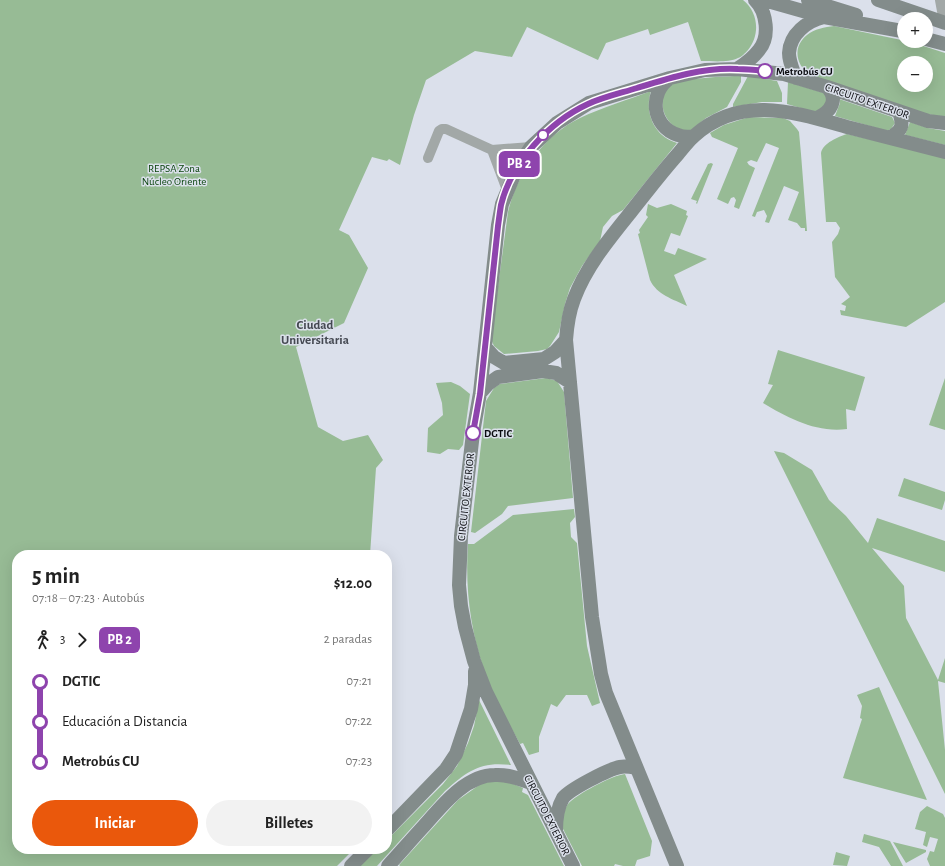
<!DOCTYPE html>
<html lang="es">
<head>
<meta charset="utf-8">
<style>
	body { margin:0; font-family:"Alegreya Sans",sans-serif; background:#f2f2f2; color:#222; height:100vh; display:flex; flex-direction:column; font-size:15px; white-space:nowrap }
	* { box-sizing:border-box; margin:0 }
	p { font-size:13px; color:#767676 }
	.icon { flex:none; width:22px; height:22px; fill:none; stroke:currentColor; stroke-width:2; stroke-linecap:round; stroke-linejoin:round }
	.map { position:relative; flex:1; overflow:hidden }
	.side { position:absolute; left:12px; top:550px; width:380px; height:304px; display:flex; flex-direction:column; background:#fff; border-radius:16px; box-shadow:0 4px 16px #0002 }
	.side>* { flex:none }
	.badge { padding:0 8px; border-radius:6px; font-size:14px; line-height:26px }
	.controls { position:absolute; left:897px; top:12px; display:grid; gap:8px }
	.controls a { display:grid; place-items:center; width:36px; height:36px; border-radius:50%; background:#fff; box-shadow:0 4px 16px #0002; font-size:20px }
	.map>.badge { position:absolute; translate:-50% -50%; box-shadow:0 0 0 2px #fff }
	.legs { display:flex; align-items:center; gap:6px; height:44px; padding:0 20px; font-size:13px }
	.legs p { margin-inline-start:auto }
	.summary { display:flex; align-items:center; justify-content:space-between; height:68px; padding:0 20px }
	h1 { font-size:22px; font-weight:700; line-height:30px }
	.action { display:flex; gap:8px; margin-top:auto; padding:8px 20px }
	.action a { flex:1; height:46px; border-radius:24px; background:#ea580c; color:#fff; font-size:16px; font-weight:700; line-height:46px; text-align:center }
	.action a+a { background:#f2f2f2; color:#222 }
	ul { padding:0 20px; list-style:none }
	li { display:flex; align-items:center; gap:14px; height:40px; font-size:15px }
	li i { display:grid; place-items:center; width:6px; height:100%; margin:0 5px; background:currentColor }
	li i::after { content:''; width:10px; height:10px; margin:-5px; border:3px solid; border-radius:50%; background:#fff }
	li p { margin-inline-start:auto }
	li:first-child i { background:linear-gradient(#0000 50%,currentColor 0) }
	li:last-child i { background:linear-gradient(currentColor 50%,#0000 0) }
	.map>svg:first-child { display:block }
	.green { fill:#97bb95; fill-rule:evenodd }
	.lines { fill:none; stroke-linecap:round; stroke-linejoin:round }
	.street { stroke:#a2a8a7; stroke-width:10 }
	.secondary { stroke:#838c8b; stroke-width:14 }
	.line-1-casing { stroke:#fff; stroke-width:9 }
	.line-1 { stroke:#8e44ad; stroke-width:6 }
	.stop-1-dot { fill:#fff; stroke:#8e44ad; stroke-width:2 }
	.labels { text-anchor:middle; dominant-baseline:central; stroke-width:3; stroke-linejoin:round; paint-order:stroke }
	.stop-label { font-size:11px; font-weight:bold; fill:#0b0c10; stroke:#dbe0eb; text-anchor:start }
	.street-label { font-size:11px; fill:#0b0c10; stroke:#dbe0eb }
	.park-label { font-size:11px; fill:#033f06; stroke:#dbe0eb }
	.quarter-label { font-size:13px; font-weight:bold; fill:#454952; stroke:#dbe0eb }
</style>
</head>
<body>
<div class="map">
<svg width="945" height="866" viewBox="0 0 945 866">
	<rect width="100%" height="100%" fill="#dbe0eb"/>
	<path class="green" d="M0,0h743c16,13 17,35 5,50 -3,3 -6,7 -10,8 -10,5 -26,3 -37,3l-13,-39 -38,13 -2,-6 -42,14 -8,17 -71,-33 -15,30 -37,-6 -49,29 -12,35 -14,50 -11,-6 -2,2 -15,-4 -33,73 10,5 19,33 -24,55 -48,24 22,80 25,14 25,-6 15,25 -7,8 -6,87h-353v294h337l-17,17h-337z
		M834,26l77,16 34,11v64l-18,-3 -117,-39c-14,-10 -18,-28 -3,-40 7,-6 18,-8 27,-9zM904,63h22v22h-22z
		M741,76v6l-14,25 -21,11 -16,13c-4,-1 -9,-1 -12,-2 -16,-9 -22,-32 -7,-44 10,-7 56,-9 70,-9z
		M748,76l29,5 5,12v9h-20l-29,5v-3z
		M788,82l36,11 2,2v12l-12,5 -27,-8z
		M651,91c-7,21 3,46 26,52l-54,67 -11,6 -9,11 -3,14 -18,25 -12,22 -5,16 -6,28 -9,14 -3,3 -9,2 -34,3 -10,-8 -3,-7 17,-127c9,-39 36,-77 72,-94 23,-11 48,-18 71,-27z
		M839,99l53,18 3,6 -4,6 -4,2 -52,-15 5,-13z
		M749,117l34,1 7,3 7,8 2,3 2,22 6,77h-2v-3h-4l-4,-5 -9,-3 11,-28 -15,-6 -15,37 -4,-1 2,-6 -3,-6 -7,2 -2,5 -3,-1 27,-68 -13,-5 -9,19 -6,-2 -4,2 2,3 6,3 -16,41 -5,-2 2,-7 -2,-3 -3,1 -3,6 -11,-5 21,-51 -26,-11 -2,-4 14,-8z
		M910,122l18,6 17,3v14l-40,-10z
		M847,134l98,23v145l-39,25 -65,-12 -1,-5 5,1 1,-5 -5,-2 9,-7 -15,-20 -3,-35 6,-8 2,-6 -4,-6h-10l-5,-69c2,-10 17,-16 26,-19z
		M711,163l2,1 -16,40 -1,-1 1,-2 -6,-2 17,-35z
		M648,204l9,4 14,-4 16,7 -1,4 2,1 -8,20 -9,-3 -7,18 11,4 3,-7 29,11 -33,16 13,31c-14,-7 -30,-11 -37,-26l-12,-46 2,-1 -1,-3 9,-13 -2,-2z
		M778,350l87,27 -10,34 -9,-2 1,20c-31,4 -59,-11 -84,-26l10,-18 -5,-1z
		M546,378l11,3 7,11 9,106 -65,8 -6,8 -27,19 -4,-1 15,-131 8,-13 6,-4z
		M945,378v52l-16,-5z
		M451,382l9,4 10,8 -7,51 -4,5 -11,-1 -8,5 -13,-2 1,-24 15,-13 -1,-12 -6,-20z
		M774,451l10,2 28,17 17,30 17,16 22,27 9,-25 68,23v31l-73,-24 32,38 2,32 32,62 7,-22v25l-7,-2 7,69v44z
		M904,478l41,14v8l-3,10 -44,-14z
		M574,509l1,8 -5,6 1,14 6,6 10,103 13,57 -8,3 -5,-11h-21l-9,12 -6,-3 -12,33v15l-10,3 -6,-12 -3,1c-13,-24 -27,-48 -36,-74 -14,-41 -19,-83 -16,-126h6l39,-29z
		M879,687l48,113 -84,-22 19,-59 -2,-1 2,-12 -5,-11z
		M479,700l32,65c-30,-4 -44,6 -66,26l-68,75h-17l17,-17h10v-9l56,-56 14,-18 11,-23 6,-17z
		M625,774l27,67 -2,15 -13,4 -2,6h-12l-8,-2 -1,2h-32l-21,-41c2,-6 3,-16 7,-21 7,-9 45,-29 57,-30z
		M498,780l13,3 12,5 -1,4 6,3 36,71h-164l-1,-1 59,-65 24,-17z
		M927,806l16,8 2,4v48h-15l-3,-7 3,-8 4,1 4,-13 -8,-2 -3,10 -4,-2 3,-13 -11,-3 5,-17z
		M864,834l26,7 13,25h-12l-12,-19 -17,-5z
		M893,842l33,8v2l-20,11z
		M836,852l14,4 -3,10 -14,-1z"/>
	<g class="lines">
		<path class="street" d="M940,0l2,11 3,5
			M492,150l15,40
			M428,158l11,-27 3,-2h4l46,21 39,-3"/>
		<path class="secondary" d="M764,0l60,17 78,14
			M808,0l48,15
			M878,0l67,23
			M926,39l19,5
			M737,69c8,-5 16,-11 22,-19 11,-13 8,-38 -4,-50
			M670,78c-22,15 -18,49 8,57 5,2 11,2 16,1
			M796,78c-3,-8 -7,-16 -7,-25 1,-19 18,-32 35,-36
			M817,118c14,-6 22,-19 10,-31
			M890,138c12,-8 14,-12 9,-26
			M485,347l9,10 10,6 40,-4 11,-7 11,-12
			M480,393l8,-9 10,-7 45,-6 13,2 14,9
			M387,830l59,-61 10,-15 15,-45 4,-24v-14
			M556,831c0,-11 1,-23 7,-33 7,-9 46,-29 57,-31 5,-1 11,0 16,1
			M351,866l17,-17
			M388,866c12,-13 23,-26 35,-39 18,-20 42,-52 72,-52 13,-1 24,4 36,8
			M573,866l-87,-174 -12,-31 -9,-34 -4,-21 -2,-21 2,-49 12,-103 7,-40 18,-168 4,-21 15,-36 14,-21 26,-24 32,-20 81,-25 35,-8 32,-1 47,5 43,13 101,34 17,2
			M677,866l-71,-173 -5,-19 -9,-57 -26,-277c1,-14 3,-28 8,-41 12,-32 35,-60 56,-86 16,-20 31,-40 48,-59 5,-6 10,-13 16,-18 48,-43 103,-23 157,-8 32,8 63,16 94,24"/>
	</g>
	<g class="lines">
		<g class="line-1-casing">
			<path id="line-1" d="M473,433l7,-39 18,-168c1,-7 2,-15 3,-21 10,-42 48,-83 87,-101 15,-7 33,-11 49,-16 32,-10 66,-21 101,-19 9,0 18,1 27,2"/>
		</g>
		<use href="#line-1" class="line-1"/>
	</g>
	<g class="stop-1-dot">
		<circle cx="765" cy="71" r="7"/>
		<circle cx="543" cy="135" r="5"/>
		<circle cx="473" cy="433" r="7"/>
	</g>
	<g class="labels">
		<g class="stop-label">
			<text x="776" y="71">Metrobús CU</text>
			<text x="484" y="433">DGTIC</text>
		</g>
		<g class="street-label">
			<text transform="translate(867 101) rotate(19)">CIRCUITO EXTERIOR</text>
			<text transform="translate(466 497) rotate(-84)">CIRCUITO EXTERIOR</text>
			<text transform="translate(547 815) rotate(63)">CIRCUITO EXTERIOR</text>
		</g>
		<g class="park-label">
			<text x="174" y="168">REPSA Zona<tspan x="174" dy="13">Núcleo Oriente</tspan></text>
		</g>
		<g class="quarter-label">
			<text x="315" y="325">Ciudad<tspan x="315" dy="15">Universitaria</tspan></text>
		</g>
	</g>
</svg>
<div class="controls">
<a>+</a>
<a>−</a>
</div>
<b class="badge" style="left:519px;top:164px;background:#8e44ad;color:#fff">PB 2</b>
<section class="side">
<div class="summary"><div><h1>5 min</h1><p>07:18 – 07:23 · Autobús</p></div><b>$12.00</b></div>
<div class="legs"><svg class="icon" aria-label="walk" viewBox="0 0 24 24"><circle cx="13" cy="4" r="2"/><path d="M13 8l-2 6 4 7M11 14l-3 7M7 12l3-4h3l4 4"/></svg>3<svg class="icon" aria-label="forward" viewBox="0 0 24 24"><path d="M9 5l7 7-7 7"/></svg><b class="badge" style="background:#8e44ad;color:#fff">PB 2</b><p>2 paradas</p></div>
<ul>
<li><i style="color:#8e44ad"></i><b>DGTIC</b><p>07:21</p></li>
<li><i style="color:#8e44ad"></i><span>Educación a Distancia</span><p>07:22</p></li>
<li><i style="color:#8e44ad"></i><b>Metrobús CU</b><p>07:23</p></li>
</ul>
<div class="action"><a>Iniciar</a><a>Billetes</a></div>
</section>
</div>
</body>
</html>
